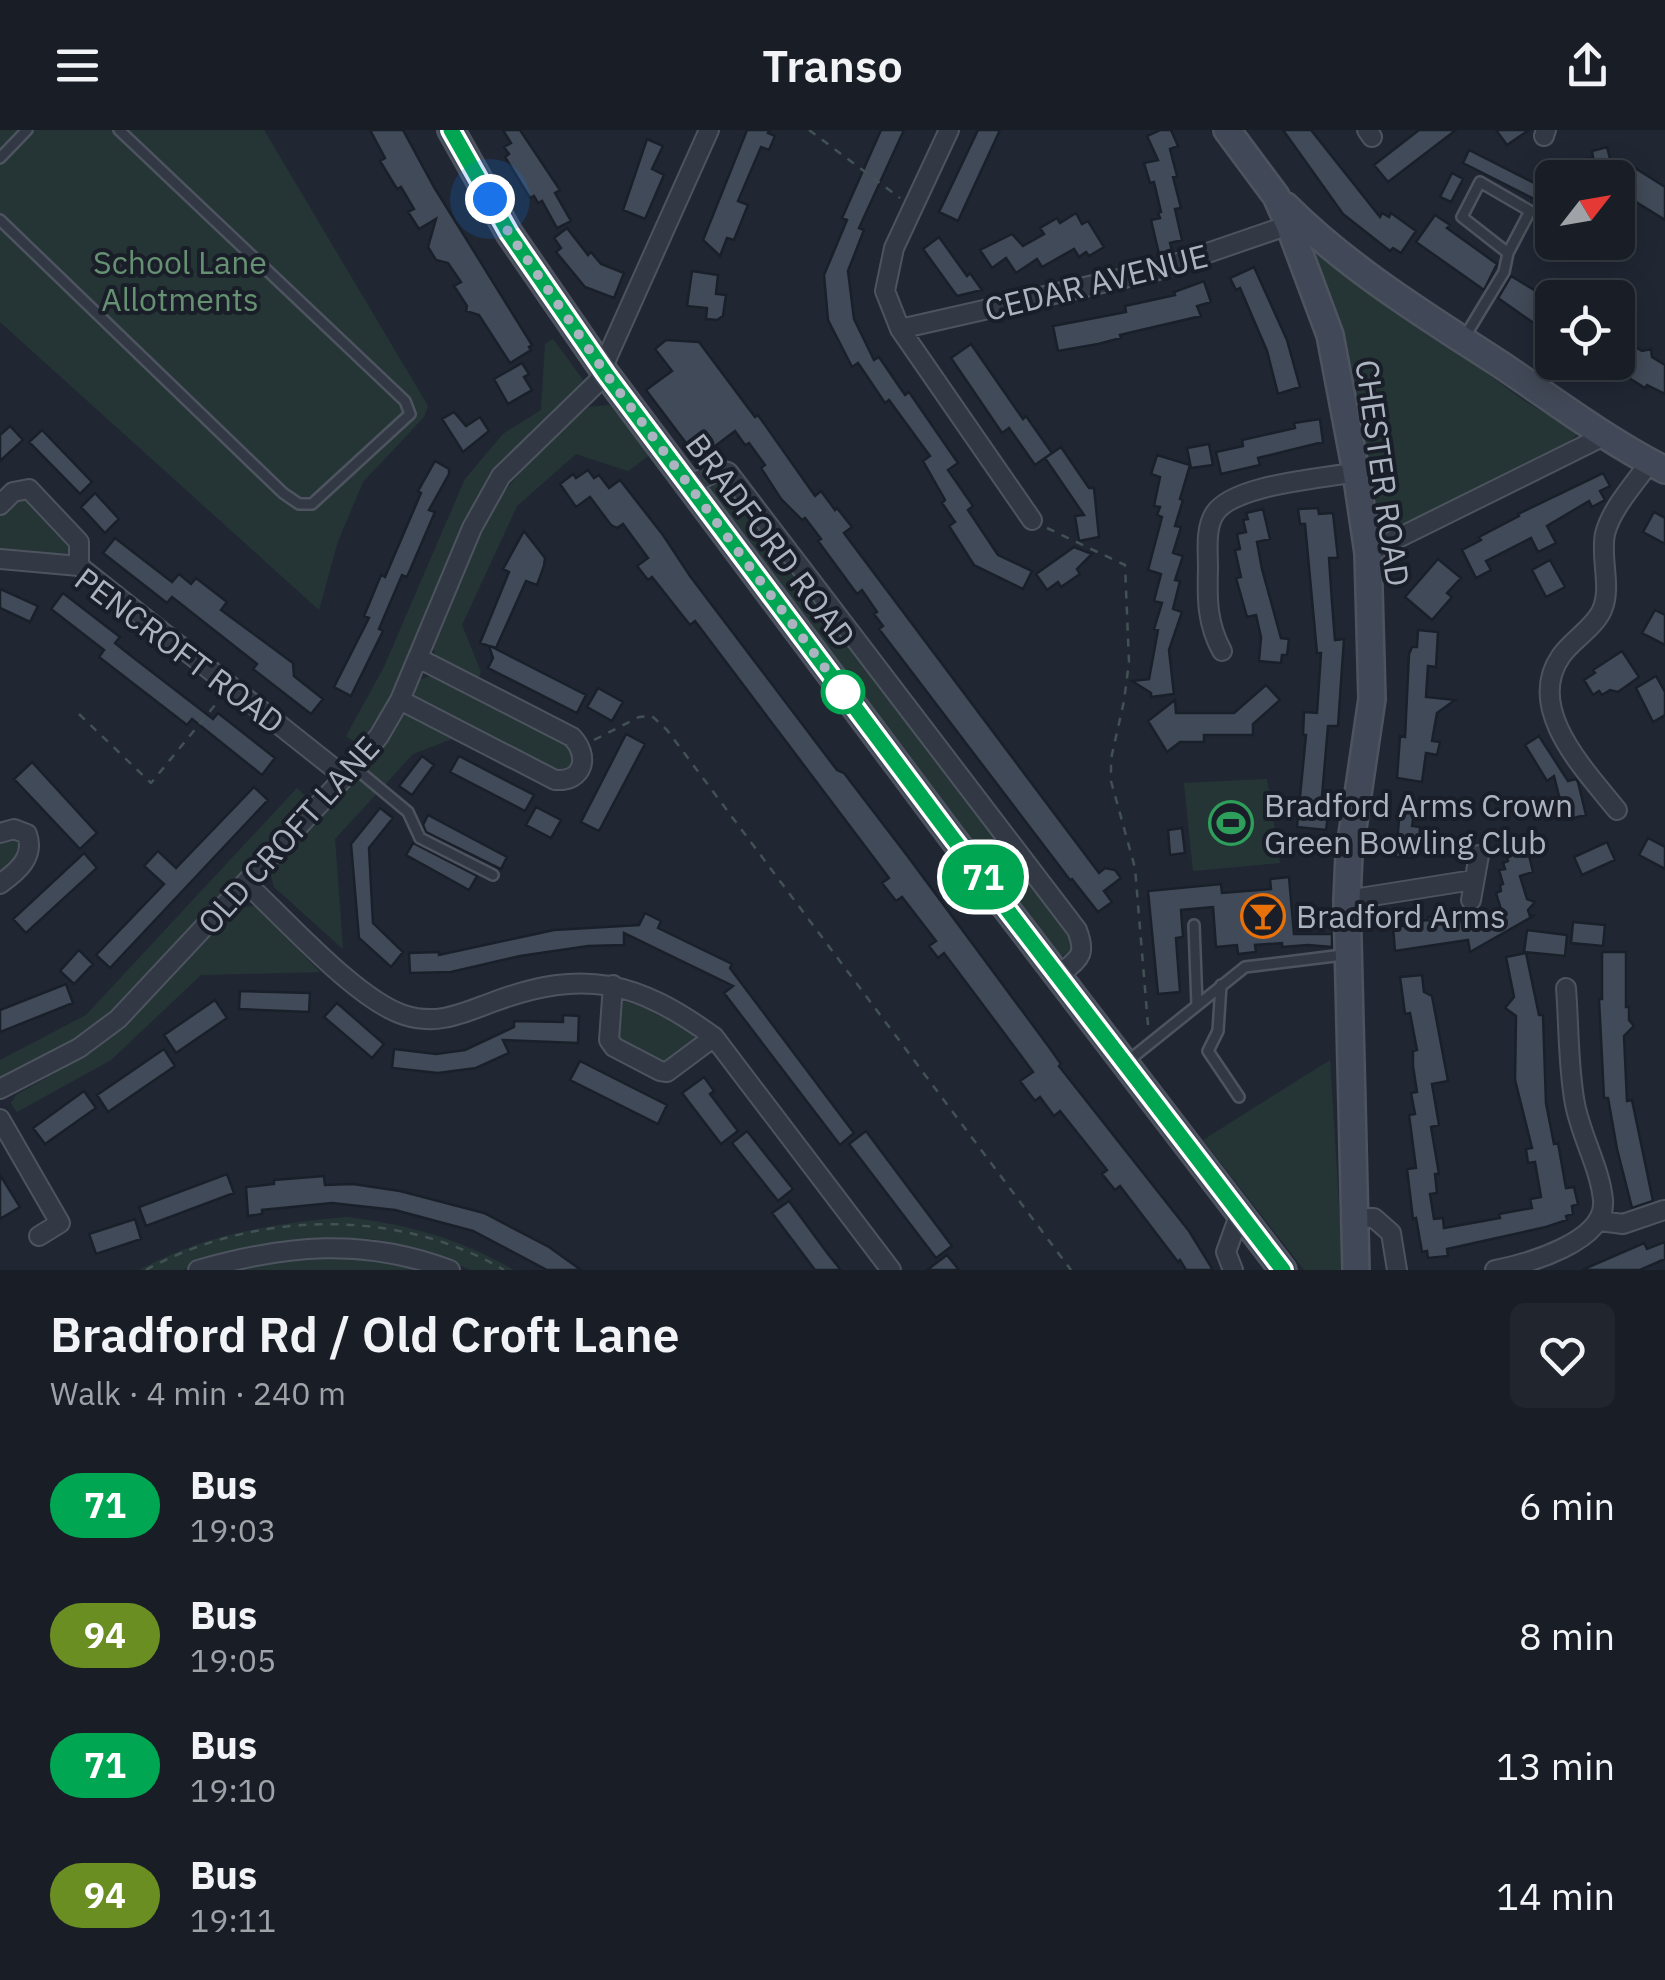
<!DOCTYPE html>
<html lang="en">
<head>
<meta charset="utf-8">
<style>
	body { margin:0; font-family:"IBM Plex Sans",sans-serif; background:#21262e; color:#f1f3f6; height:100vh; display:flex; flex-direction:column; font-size:38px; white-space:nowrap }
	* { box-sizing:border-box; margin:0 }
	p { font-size:32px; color:#9fa2a7 }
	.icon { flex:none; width:55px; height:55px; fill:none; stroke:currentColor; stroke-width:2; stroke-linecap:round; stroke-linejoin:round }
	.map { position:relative; height:1140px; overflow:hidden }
	.side { display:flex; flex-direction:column; background:#181d26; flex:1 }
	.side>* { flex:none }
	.badge { padding:0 20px; border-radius:32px; font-size:35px; line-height:65px }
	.needle { width:65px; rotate:59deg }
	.fabs { position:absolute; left:1535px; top:30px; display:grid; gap:20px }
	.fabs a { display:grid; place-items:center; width:100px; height:100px; border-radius:15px; background:#181d26; box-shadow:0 5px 25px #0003,0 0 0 2px #363b43; font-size:50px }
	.you { position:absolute; width:50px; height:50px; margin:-25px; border:8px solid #fff; border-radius:50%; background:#1a73e8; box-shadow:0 0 0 15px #1a73e833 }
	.map>.badge { position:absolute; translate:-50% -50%; box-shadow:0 0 0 5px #fff }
	.round { display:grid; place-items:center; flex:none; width:105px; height:105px; border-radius:15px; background:#21262e }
	.overview { display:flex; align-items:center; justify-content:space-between; height:170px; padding:0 50px }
	h1 { font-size:48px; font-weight:600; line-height:75px }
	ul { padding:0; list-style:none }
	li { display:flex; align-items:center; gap:30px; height:130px; padding:0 50px }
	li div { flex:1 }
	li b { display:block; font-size:38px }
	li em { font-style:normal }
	li .badge { min-width:110px; font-weight:700; text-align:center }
	header { display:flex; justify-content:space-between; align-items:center; height:130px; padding:0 50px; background:#181d26; font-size:45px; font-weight:600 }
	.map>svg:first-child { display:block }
	.green { fill:#253536 }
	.building { fill:#414a58; stroke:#1a202a; stroke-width:2.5 }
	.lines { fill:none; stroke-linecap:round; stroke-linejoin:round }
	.service-casing { stroke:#4d545f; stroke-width:14 }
	.minor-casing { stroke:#4d545f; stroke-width:22 }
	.secondary-casing { stroke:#4d545f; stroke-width:30 }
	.path { stroke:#415154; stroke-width:2.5; stroke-dasharray:8 8; stroke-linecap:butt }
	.service { stroke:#333944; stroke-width:9 }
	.minor { stroke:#333944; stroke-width:18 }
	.secondary { stroke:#414857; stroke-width:25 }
	.line-casing { stroke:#fff; stroke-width:22 }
	.line { stroke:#00a651; stroke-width:15 }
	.walk { stroke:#adb4c1; stroke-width:10; stroke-dasharray:0 18 }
	.stop-dot { fill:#fff; stroke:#00a651; stroke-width:5 }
	.labels { text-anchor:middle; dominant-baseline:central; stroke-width:8; stroke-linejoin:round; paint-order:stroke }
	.park-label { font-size:32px; fill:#669072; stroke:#191e28 }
	.street-label { font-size:32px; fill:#adb4c1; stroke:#191e28 }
	.poi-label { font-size:32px; fill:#adb4c1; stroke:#191e28; text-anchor:start }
</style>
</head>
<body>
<header><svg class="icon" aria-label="menu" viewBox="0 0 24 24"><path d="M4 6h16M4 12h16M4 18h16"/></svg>Transo<svg class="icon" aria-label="share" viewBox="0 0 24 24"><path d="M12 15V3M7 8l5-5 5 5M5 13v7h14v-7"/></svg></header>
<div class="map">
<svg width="1665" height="1140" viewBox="0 0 1665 1140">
	<rect width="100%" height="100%" fill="#202733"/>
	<path class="green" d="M0,0h264l164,276 -4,11 -61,65 -25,59 -19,69 -319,-288z
		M1319,120l204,150 55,33 -8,8 -155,78 -34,11 -29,-150 -38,-122z
		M553,209l31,42 -6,12 -98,103 -19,34 -41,104 -32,68 -29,43 -13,-9 37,-67 82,-190 38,-45 38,-24 4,-66z
		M610,275l40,50 -22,16 -52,-17 -59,52 -55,119 19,47 -5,11 -36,-19 -7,-15c16,-43 30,-88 52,-128 25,-45 67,-80 103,-114z
		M723,348l349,462 3,10 -6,6 -11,-1 -352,-465 9,-11z
		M30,366l40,42v20l-70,-9v-34l17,-16z
		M432,546l141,71 2,21 -17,7 -139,-70 -6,-10 5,-15z
		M405,585h9l38,24 -39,15 -78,85 8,110 -69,-62 -3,-12 8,-13 89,-96 30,-46z
		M1267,649l13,84 -87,8 -9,-88z
		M297,658l14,14 -180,193 -31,28 -19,16 -81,43v-22l86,-45z
		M14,705l8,10 -3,11 -19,19v-32z
		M255,776l65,66 -119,3 -90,85 -94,52 -6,-9 5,-8 75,-42 47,-41 96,-101 7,-4z
		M618,870c30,6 51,19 76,35l1,6 -31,25 -44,-24z
		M1330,930l13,210h-39l-101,-130z
		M348,1087c65,9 109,21 166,53h-43l-35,-14 -64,-17 -39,-2 -61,6 -49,11 -40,16h-44c67,-36 135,-47 209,-53z
		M322,1125l55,5 48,10h-189l28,-8z"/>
	<path class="building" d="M370,0h33l31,57 98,158 -3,2 2,3 -21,13 -31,-48 -13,-4 1,-5 -13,-20 7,-4 -13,-19 -12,-3 -8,-13 8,-28 -17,10 -11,-17 6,-3 -13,-22 -4,2 -17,-28 5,-3z
		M503,0h17l40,60 -5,3 16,28 -14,7 -15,-27 -4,2 -4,-7 -4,2 -25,-41 4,-3 -5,-7 7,-4z
		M747,0h23l-2,3 7,3 -6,14 -8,-3 -23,54 10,4 -14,35 -7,-2 -7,18 -17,-16z
		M881,0h23l-45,98 5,2 -16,41 6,48 20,41 5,-3 26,38 4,-3 49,71 -10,7 25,36 -5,4 30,45 34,16 -9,18 -49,-24 -25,-39 6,-4 -13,-19 3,-3 -22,-39 7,-5 -41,-56 -4,3 -27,-40 -6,4 -24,-47 -4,-45 23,-55 -5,-2z
		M978,0h22l-42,91 -19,-9z
		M1160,0h11l7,16 -8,3 7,27 -4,1 8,31 -6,1 7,31 -12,3 2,8 -13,3 -8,-34 9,-2 -2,-5 3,-1 -7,-30 -4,1 -6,-20 14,-3 -11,-24z
		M1283,0h28l69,87 2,-4 7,4 2,-4 25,18 -15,22 -8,-5 -3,3 -47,-37z
		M1419,0h37l-68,52 -14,-17z
		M1496,0h33l-22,15z
		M647,9l16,7 -11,23 12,6 -19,44 -22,-9z
		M1607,17l8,31h-28l-5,-18 11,-3 -1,-6z
		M1469,20l79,40 -6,13 -79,-40z
		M1635,38l30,19v33l-45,-28z
		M1452,43l11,6 -12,23 -11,-5z
		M1076,83l6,11 6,-3 16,26 -15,9 -3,-4 -7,5 -5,-8 -32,18 -5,-8 -21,14 -10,-15 -14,10 -12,-18 32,-16 11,12 21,-12 -4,-6 17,-10 3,5z
		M1435,85l15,10 -3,3 50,36 -13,26 -68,-48z
		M567,98l21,27 3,-3 10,12 23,9 -10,25 -29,-11 -29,-35 5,-4 -7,-10z
		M939,107l28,39 3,-3 12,17 -25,6 -34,-47z
		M1254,137l33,73 13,47 -22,7 -11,-43 -27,-63 -4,2 -6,-12z
		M692,141l26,4 -2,19 10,1 -3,21 -6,4 -11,-1 1,-11 -20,-2z
		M1511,146l28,17 -3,6 16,10v27l-54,-38z
		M1204,151l7,21 -14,4 4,10 -81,19 1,3 -23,6 -40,7 -5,-25 73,-14 -1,-6 50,-11 -1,-3z
		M1618,206l24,15 9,-2 1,8 13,8v29l-18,-9 -2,3 -27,-17z
		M666,210l33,2 56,75 3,-2 57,81 6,-5 14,19 2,-2 15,19 -8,6 255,340 6,-5 10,2 6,8 -17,13 8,11 -14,10 -26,-33 -2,1 -191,-251 4,-3 -9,-12 3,-2 -15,-22 -5,4 -39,-53 3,-2 -16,-21 -3,2 -21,-21 -20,-31 4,-3 -16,-22 -4,2 -10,-14 -37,28 -52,-69 26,-19 -17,-22z
		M971,214l52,75 3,-3 26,37 -17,12 -26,-37 -7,5 -51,-75z
		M522,233l7,11 -5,3 8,13 -24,14 -14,-25z
		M454,282l12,14 14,-9 9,14 -26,21 -21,-33z
		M1320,289l3,23 -65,16 2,7 -39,9 -5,-22 27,-6 -1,-6 53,-12 -1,-5z
		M10,296l13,14 -23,21v-26z
		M42,300l50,52 -12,12 -51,-52z
		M1209,314l4,21 -22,3 -4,-20z
		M1061,317l28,41h5l5,49 -20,4 -4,-25 9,-1 -39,-57z
		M1157,325l33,10 -10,34 3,1 -8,26 6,1 -8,26 10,3 -8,24 5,1 -7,28 9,3 -13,38 5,44 -23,3v-4l-19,-12 17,-2 9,-49 -4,-1 8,-26 -8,-2 7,-27 -13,-4 14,-53 -5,-2 3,-8 -6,-1 6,-29 -9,-3z
		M435,331l14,8v5l-20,36 6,2 -28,65 -5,-2 -23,54 4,2 -32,65 -17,-9 35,-69 -5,-2 17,-41 4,2 36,-84 -3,-2z
		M588,340l6,8 5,-3 10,13 11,-8 43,55 27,41 147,194 7,3 62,81 143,193 12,17 -2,2 130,165 24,39h-27l-6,-10 -2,2 -58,-76 -5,4 -13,-16 5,-4 -47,-59 -6,5 -14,-19 -5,4 -15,-20 13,-9 -17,-23 -72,-96 -6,5 -9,-12 7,-5 -34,-44 -6,4 -14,-18 7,-5 -194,-257 -5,4 -38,-48 -4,3 -11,-14 11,-8 -25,-34 -6,4 -6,-3 -21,-28 -14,10 -16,-23 13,-10 3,4z
		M1603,343l7,13 -10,5 5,9 -13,7 -3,-6 -42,25 9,17 -18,9 -7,-14 -45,23 5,9 -15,8 -14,-28 19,-10 -2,-3 40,-21 -1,-2z
		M95,363l24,26 -14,14 -24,-26z
		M1318,378l1,6 14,-1 5,45h-9l3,44 3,38 9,-1 -6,87h-10l-7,82 8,1 -3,21 -29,-3 9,-92h-3l1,-23 13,1 4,-60h-4l-12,-129h-5l-2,-15z
		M1263,379l7,30 -13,3 5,27 19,69 8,1 -2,16h-5l-1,8 -22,-2 2,-24 -5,-22 -9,2 -11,-39 5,-1 -6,-27 5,-1 -3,-15 9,-2 -3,-12 5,-1 -2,-6z
		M1654,382l11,6v26l-22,-12z
		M524,401l21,27 -1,8 -7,19 -11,-4 -30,67 -6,-2 96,49 -9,18 -89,-45 5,-10 -4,-12 -9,-3 29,-71 -6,-3z
		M115,408l57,44 7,-8 12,10 5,-6 31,24 -6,8 72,53 1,13 29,23 -12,15 -58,-45 4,-5 -85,-67 -5,6 -64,-50z
		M1074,417l18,7 -15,15 3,5 -19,13 -3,-5 -11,8 -11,-16z
		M1438,429l23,19 -14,15 5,4 -20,23 -27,-23z
		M1550,430l15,27 -19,10 -14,-27z
		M0,459l38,17 -8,16 -30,-14z
		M63,463l57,44 -5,6 15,12 83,64 5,-6 57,45 -13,17 -70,-56 -5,6 -88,-68 5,-7 -53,-41z
		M1655,480l10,5v30l-23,-12z
		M1418,500l20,2 -2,35 -8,-1 -2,31 29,3 -18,13 -5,28 8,1 -3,13 -11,-2 -4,29 -25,-4 3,-42 5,1 4,-83 3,-7h5z
		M1622,521l17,26 -21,15 -8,-2 -8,5 -3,-4 -6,4 -9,-15 11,-7 -2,-3z
		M1656,546l9,16v23l-12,7 -17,-34z
		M1266,555l14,15 -27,24v11h-49v7h-24l-13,10 -19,-31 27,-21 1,13h58z
		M598,558l25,14 -11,19 -25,-14z
		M626,604l19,10 -46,87 -18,-9z
		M1539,606l29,45 8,-2 2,3 8,33 -21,5 -11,-44 -7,5 -22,-36z
		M422,626l12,9 -22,30 -13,-9z
		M459,626l75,39 -9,16 -75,-39z
		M32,632l65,71 -17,16 -66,-70z
		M254,657l14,13 -158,168 -14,-13 68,-71 -20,-18 14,-15 18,17z
		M1400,676l15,2 -3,18 8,1 -1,20h-4l-1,11 -18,-1z
		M536,677l25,13 -10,18 -25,-13z
		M380,678l13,10 -24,30 4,75 30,29 -12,15 -32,-29 -8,-94z
		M428,685l79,42 -6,12 -75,-37 -3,-7z
		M1182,698l3,25 -15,2 -2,-25z
		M1530,705h5l4,12 -10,8 4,17 -13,4 7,23 8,3 -7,8 2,6 5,-1 -65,37 -2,-12 -73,11 -2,-24 26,-3 -1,-3 10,-1v-3l32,-3 2,10 42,-5 -8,-26 5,-2 -1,-6 3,-1 -4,-14 6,-1 -2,-6 5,-2 -3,-13 5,-1 -2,-6z
		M1648,708l17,9v22l-26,-14z
		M1607,712l8,18 -33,15 -8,-18z
		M413,713l64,33 -8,14 -63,-35z
		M84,723l13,15 -71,65 -13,-14z
		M1289,747l5,57h38v13l-24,-2 -26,2v-4l-27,2 1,7 -18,2 -1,-9 -21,2 -3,-40 -32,3 2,27 -7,1 4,54 -22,2 -10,-103 73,-7 1,9 49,-4 -1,-10z
		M645,783l16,8 -3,7 74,36 -2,4 124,165 -14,12 -116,-152 9,-7 -109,-53v12l-36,1 -68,10 -69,16 -41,1 -1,-20 30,-1v3l115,-25 85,-5z
		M1573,792l32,3 -2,21 -32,-3z
		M1527,800l40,5 -2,21 -41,-4z
		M79,820l14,14 -19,20 -14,-13z
		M1602,822h24v55h3v13l5,6 -10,10 3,65 5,-1 21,101 -21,7 -15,-59 -9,-51h-4l-5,-99h3z
		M1526,823l13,62h4l3,88 8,41 4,-1 8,45 8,-1 4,17 -6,2 1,8 -7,2 1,4 -21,7 -99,22 1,7 -20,2 -1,-7 -5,1 -6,-34 -3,1 -6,-50 9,-1 -7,-53 6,-1 -4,-21 6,-1 -4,-26v-15l4,-1 -7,-37 -5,1 -5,-37 22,-2 2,17 8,4 16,85 -16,3 7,41 -8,2 8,47h-4l2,19 -7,1 4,25 9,-1 1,10 56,-10 -1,-4 33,-6 -2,-9 11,-2 -6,-35 -7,1 -2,-14 6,-1 -17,-68 1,-64 -11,-8 9,-11 -8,-40z
		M66,854l7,19 -73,29v-22z
		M240,861l70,2 -1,19 -70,-3z
		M215,870l12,18 -51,35 -12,-18z
		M337,873l47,41 -12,14 -48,-41z
		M563,885l16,1 -1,27 -75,-3 6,13 -33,15 -38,5 -46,-5 2,-19 42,5 29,-4 49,-23v-6l49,1z
		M164,919l11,17 -67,46 -11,-17z
		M580,931l87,44 -9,19 -88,-44z
		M704,947l10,14 -4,3 28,37 -17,13 -39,-51z
		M84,961l12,17 -51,36 -12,-16z
		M747,1001l46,58 -15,12 -46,-58z
		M866,1001l86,115 -16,12 -87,-114z
		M227,1044l7,19 -88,33 -7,-19z
		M0,1045l20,32 -20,12z
		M324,1046l1,9 28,-1 47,7 84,22 65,34 32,23h-34l-74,-39 -78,-21 -63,-7 -70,7v4l-14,2 -2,-29 28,-3v-4z
		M789,1071l39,53 13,16h-26l-43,-57z
		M135,1089l6,20 -45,15 -7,-20z
		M1665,1112v17l-25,11h-58l62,-27 3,6z
		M947,1125l12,15h-32z"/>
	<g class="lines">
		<g class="service-casing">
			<path id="service" d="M0,28l27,-28
				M0,90l283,273 16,11h13l98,-90 -5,-13 -286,-271
				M1464,208l40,-66 4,-19 -46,-36 18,-35 50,29 -22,42
				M354,637l54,45 12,26 73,37
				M1194,795l3,80
				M1221,855l-3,46 -10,20 31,46
				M1128,931l117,-94 98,-12"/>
		</g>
		<g class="minor-casing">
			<path id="minor" d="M949,0l-55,118 -9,43 15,38 132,191
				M1367,0l5,7
				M1544,6l2,-6
				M900,199l255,-58 134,-46
				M602,239l107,-239
				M690,355l29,-15 9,2 349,458c10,26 2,28 -18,45
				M0,375l13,-13 16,-3 50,53v24
				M1368,423l238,-118
				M0,429l79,7 266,211
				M1222,521c-15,-27 -15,-52 -14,-83 0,-17 -3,-40 7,-55 20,-29 107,-34 141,-41
				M400,570l155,80c29,2 35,-24 17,-43l-152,-78
				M1617,680c-31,-39 -93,-101 -56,-154 11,-16 33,-28 41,-46 10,-23 -2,-52 3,-76 6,-25 30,-51 45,-72
				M0,703l14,-4 13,5c8,23 -9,37 -27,50
				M247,754c39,36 110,116 157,131 33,11 59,-2 89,-13 91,-34 144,-21 221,35l177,233
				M1347,770l126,-20
				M1471,770l8,-45
				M613,855l-4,55 5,7 46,24 7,1 47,-35
				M0,959l79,-41 39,-29 236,-252 25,-31 21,-36 72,-172 29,-52 105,-102
				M0,989l60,104 -21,13
				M1356,1088h18l17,15 6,37
				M1600,1091l23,3 41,-14
				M198,1140c87,-25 166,-33 252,0
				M1233,1140l-7,-18 14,-39
				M1495,1140c31,-6 112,-28 108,-70 -3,-32 -22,-64 -28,-96 -7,-37 -6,-78 -9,-116"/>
		</g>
		<g class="secondary-casing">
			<path id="secondary" d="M451,0l58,103 97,141 345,462 332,434
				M1227,0l49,66 13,29 41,110 26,137 12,81 4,146 -23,156 -2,45 9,370
				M1286,76c64,64 142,111 217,160 53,36 105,75 162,104"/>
		</g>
		<path class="path" d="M809,0l91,68
			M1047,398l78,37 4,97 -5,39 -13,58v22l24,87 13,157
			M79,584l72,69 69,-84
			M594,610l45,-23 13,-1 15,14 404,540
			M146,1140c107,-59 252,-63 358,0"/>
		<use href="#service" class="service"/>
		<use href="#minor" class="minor"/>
		<use href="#secondary" class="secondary"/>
	</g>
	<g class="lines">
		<g class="line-casing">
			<path id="line" d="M451,0l58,103 97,141 345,462 332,434"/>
		</g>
		<use href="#line" class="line"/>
		<path class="walk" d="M490,69l19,34 97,141 237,318"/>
	</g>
	<defs>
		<g id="stadium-ring" transform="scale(2.25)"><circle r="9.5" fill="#191e28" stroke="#2e9e5b" stroke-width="1.5"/><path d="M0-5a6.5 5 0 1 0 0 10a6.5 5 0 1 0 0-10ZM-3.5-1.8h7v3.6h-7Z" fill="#2e9e5b"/></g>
		<g id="bar-ring" transform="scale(2.25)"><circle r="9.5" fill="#191e28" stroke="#e8710a" stroke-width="1.5"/><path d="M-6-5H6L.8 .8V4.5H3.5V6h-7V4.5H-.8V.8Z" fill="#e8710a"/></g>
	</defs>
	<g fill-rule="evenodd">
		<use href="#stadium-ring" x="1231" y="693"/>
		<use href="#bar-ring" x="1263" y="786"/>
	</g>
	<circle class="stop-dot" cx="843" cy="562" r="20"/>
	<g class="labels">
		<g class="park-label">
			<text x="180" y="132">School Lane<tspan x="180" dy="37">Allotments</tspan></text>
		</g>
		<g class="street-label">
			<text transform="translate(1096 152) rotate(-14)">CEDAR AVENUE</text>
			<text transform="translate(1383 343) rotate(82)">CHESTER ROAD</text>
			<text transform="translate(771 410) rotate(53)">BRADFORD ROAD</text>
			<text transform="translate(180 520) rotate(37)">PENCROFT ROAD</text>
			<text transform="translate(288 705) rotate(-48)">OLD CROFT LANE</text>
		</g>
		<g class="poi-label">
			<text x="1264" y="675">Bradford Arms Crown<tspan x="1264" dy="37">Green Bowling Club</tspan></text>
			<text x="1296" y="786">Bradford Arms</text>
		</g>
	</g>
</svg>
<div class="fabs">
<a><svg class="needle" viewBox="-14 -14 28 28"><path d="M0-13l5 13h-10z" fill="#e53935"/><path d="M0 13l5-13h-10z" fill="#9fa2a7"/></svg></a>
<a><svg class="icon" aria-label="locate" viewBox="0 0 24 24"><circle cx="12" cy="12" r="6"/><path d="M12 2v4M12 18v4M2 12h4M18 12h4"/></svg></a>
</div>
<div class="you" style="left:490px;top:69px"></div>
<b class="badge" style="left:983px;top:747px;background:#00a651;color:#fff">71</b>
</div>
<section class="side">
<div class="overview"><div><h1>Bradford Rd / Old Croft Lane</h1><p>Walk · 4 min · 240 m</p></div><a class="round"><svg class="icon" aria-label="heart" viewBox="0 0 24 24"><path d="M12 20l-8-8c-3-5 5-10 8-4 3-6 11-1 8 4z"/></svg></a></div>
<ul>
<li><span class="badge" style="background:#00a651;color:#fff">71</span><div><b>Bus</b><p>19:03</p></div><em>6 min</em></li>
<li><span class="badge" style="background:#6b8e23;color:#fff">94</span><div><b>Bus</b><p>19:05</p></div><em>8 min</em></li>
<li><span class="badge" style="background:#00a651;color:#fff">71</span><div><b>Bus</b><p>19:10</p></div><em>13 min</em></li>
<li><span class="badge" style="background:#6b8e23;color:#fff">94</span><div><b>Bus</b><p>19:11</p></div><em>14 min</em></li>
</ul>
</section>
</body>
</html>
